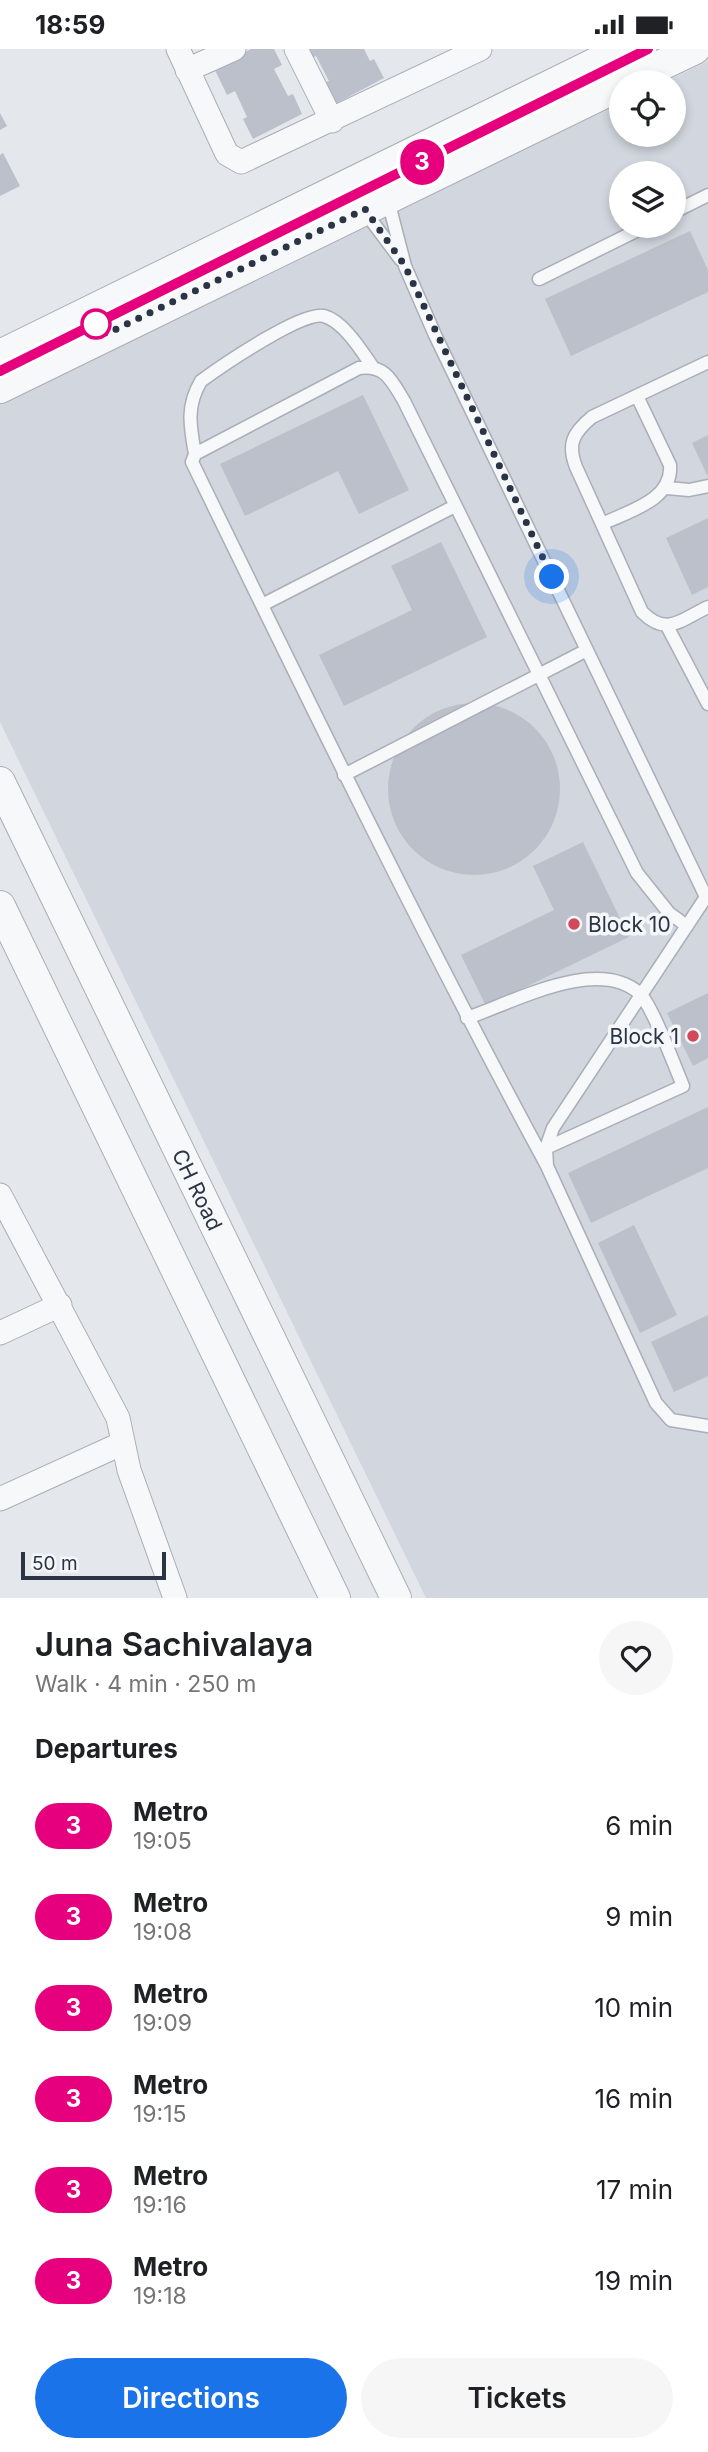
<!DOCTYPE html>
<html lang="en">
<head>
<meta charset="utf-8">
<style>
	body { margin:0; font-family:Inter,sans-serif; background:#f6f6f6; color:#202124; height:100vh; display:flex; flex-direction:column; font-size:26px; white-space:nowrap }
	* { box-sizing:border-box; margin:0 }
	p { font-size:23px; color:#757577 }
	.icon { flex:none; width:38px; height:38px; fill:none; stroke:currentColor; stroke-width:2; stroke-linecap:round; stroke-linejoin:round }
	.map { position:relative; height:1549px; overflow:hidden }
	.drawer { display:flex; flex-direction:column; background:#fff; flex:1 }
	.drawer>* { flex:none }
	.badge { padding:0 14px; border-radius:23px; font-size:24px; line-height:46px }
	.controls { position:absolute; left:609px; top:21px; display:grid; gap:14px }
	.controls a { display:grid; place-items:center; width:77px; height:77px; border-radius:50%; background:#fff; box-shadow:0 4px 10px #0003; font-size:35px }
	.scale { position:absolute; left:21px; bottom:18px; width:145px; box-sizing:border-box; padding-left:7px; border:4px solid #2b3445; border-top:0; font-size:19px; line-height:24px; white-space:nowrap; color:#2b3445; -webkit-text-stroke:5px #f4f6f9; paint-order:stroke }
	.you { position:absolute; width:35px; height:35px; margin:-18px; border:5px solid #fff; border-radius:50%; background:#1a73e8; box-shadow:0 0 0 10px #1a73e833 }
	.map>.badge { position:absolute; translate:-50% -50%; box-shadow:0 0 0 4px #fff }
	h2 { padding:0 35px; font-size:26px; line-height:63px }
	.round { display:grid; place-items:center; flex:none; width:74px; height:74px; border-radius:37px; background:#f6f6f6 }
	.overview { display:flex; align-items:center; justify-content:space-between; height:119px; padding:0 35px }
	h1 { font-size:33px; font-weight:600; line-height:52px }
	.primary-button { display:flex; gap:14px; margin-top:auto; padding:14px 35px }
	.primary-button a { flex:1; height:80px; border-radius:42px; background:#1a73e8; color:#fff; font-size:28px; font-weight:600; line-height:80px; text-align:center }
	.primary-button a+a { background:#f6f6f6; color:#202124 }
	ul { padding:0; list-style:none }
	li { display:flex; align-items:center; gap:21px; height:91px; padding:0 35px }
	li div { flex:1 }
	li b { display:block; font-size:26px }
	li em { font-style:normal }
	li .badge { min-width:77px; font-weight:700; text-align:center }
	.status { display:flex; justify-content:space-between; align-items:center; height:49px; padding:0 35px; background:#fff; direction:ltr }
	.status svg { height:19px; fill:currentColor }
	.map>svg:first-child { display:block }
	.built { fill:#d2d6de; fill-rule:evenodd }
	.building { fill:#bbc0ca }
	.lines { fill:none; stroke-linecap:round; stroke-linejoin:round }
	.service-casing { stroke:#a9aeb7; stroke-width:15 }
	.minor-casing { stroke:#a9aeb7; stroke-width:25 }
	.tertiary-casing { stroke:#a9aeb7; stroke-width:32 }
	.service { stroke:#f7f8fa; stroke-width:12 }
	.minor { stroke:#f7f8fa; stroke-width:23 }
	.tertiary { stroke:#f7f8fa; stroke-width:30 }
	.rail { stroke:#7d8696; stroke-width:5; stroke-dasharray:3.5 7; stroke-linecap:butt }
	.line-casing { stroke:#fff; stroke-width:16 }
	.line { stroke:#e6007e; stroke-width:10 }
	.walk { stroke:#2b3445; stroke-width:7; stroke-dasharray:0 12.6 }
	.stop-dot { fill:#fff; stroke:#e6007e; stroke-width:3.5 }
	.poi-dot { fill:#d1495b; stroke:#f4f6f9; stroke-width:2.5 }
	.labels { text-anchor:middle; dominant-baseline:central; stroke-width:7; stroke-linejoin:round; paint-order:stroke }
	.poi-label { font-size:21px; fill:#2b3445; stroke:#f4f6f9; text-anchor:start }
	.street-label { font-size:21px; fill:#2b3445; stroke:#f4f6f9 }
</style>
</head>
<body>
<div class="status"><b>18:59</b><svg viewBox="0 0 49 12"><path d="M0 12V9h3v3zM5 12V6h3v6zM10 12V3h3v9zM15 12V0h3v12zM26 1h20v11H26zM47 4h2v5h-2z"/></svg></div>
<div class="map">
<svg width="708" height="1549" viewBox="0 0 708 1549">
	<rect width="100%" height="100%" fill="#e4e7ec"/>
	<path class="built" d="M708,12v1537h-282l-426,-876v-318l621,-301v32h53v-53h-9zM621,124h53v53h-53z"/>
	<path class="building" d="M251,0h23l8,16 -8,4 14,27 5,-2 9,20 -49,25 -10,-20 4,-2 -12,-26 -8,4 -13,-27z
		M304,0h60l6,12 4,-2 10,19 -49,26 -11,-21 5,-2 -13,-25 -7,3z
		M0,64l7,13 -7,4z
		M3,104l17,33 -20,10v-41z
		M690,182l18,39v22l-137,64 -26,-57z
		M363,346l46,95 -50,24 -21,-43 -93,45 -25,-52z
		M708,386v42l-16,-34z
		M708,469v69l-16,8 -26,-57z
		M441,493l46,95 -143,69 -25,-51 93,-45 -21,-44z
		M388 740a86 86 0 1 1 172 0a86 86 0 1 1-172 0Z
		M583,793l46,95 -143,69 -25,-51 93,-45 -21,-44z
		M708,944v65l-15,8 -26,-53z
		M708,1058v61l-117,55 -23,-50z
		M634,1176l43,90 -37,18 -42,-90z
		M708,1266v61l-34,16 -23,-50z"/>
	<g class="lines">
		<g class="service-casing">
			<path id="service" d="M374,121l16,38 15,58 30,69 271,562 -153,231 -7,20 1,18 109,237 15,17 37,6
				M352,132l19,39 30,40
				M674,163l34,-17
				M539,230l107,-53
				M708,313l-116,55c-19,16 -25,27 -16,50l66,145c25,25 38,8 66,-5
				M195,405c-5,-28 -9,-48 6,-73 19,-14 102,-71 123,-65 19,5 37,34 48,50
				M667,439l22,2 19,-4
				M602,475c27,-13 71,-24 68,-59l-33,-69
				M262,556l193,-99
				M667,577l41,78
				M344,726l243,-125
				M467,969c45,-15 131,-63 173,-24 12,11 35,73 43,92l-137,62
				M547,1117c-125,-231 -240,-468 -355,-704l3,-8 164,-86c26,-4 33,13 45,33l233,472 32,40 18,13"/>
		</g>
		<g class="minor-casing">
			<path id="minor" d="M178,0l49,105 14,8 239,-113
				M296,0l36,72
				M187,21l47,-21
				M0,1146l118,223 11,52 46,128
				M0,1284l60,-28
				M0,1450l123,-56"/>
		</g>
		<g class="tertiary-casing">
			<g id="tertiary">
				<path d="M626,33l69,-33"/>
				<path d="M0,306l624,-306"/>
				<path d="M0,339l621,-303"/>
				<path id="s1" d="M0,733l396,816"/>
				<path d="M0,857l335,692"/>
			</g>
		</g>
		<use href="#service" class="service"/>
		<use href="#minor" class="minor"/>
		<use href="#tertiary" class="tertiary"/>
		<path class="rail" d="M0,322l648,-322"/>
	</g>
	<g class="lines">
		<g class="line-casing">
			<path id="line" d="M0,322l648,-322"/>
		</g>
		<use href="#line" class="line"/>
		<path class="walk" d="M96,275l10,10 259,-125 40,57 147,311"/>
	</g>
	<circle class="stop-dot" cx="96" cy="275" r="14"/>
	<g class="poi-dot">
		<circle cx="574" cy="875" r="7"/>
		<circle cx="693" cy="987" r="7"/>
	</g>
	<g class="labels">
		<g class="poi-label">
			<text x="588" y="875">Block 10</text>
			<text x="679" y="987" text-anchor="end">Block 1</text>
		</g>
		<g class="street-label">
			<text stroke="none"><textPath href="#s1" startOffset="453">CH Road</textPath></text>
		</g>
	</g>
</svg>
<div class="controls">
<a><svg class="icon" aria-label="locate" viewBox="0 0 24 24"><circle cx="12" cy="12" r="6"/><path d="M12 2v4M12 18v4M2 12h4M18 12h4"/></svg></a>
<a><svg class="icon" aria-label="layers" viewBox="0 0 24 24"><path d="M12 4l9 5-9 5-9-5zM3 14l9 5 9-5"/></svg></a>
</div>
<div class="scale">50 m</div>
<div class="you" style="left:552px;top:528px"></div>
<b class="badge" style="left:422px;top:113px;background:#e6007e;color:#fff">3</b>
</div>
<section class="drawer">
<div class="overview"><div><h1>Juna Sachivalaya</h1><p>Walk · 4 min · 250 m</p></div><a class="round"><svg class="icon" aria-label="heart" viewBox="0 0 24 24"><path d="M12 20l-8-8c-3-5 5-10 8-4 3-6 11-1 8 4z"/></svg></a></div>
<h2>Departures</h2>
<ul>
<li><span class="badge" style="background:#e6007e;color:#fff">3</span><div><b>Metro</b><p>19:05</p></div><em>6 min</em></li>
<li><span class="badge" style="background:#e6007e;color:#fff">3</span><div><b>Metro</b><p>19:08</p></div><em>9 min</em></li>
<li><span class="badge" style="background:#e6007e;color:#fff">3</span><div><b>Metro</b><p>19:09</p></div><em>10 min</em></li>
<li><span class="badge" style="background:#e6007e;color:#fff">3</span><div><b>Metro</b><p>19:15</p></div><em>16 min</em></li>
<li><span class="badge" style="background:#e6007e;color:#fff">3</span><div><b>Metro</b><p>19:16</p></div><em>17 min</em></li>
<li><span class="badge" style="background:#e6007e;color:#fff">3</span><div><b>Metro</b><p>19:18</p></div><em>19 min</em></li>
</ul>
<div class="primary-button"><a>Directions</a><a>Tickets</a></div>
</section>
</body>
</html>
